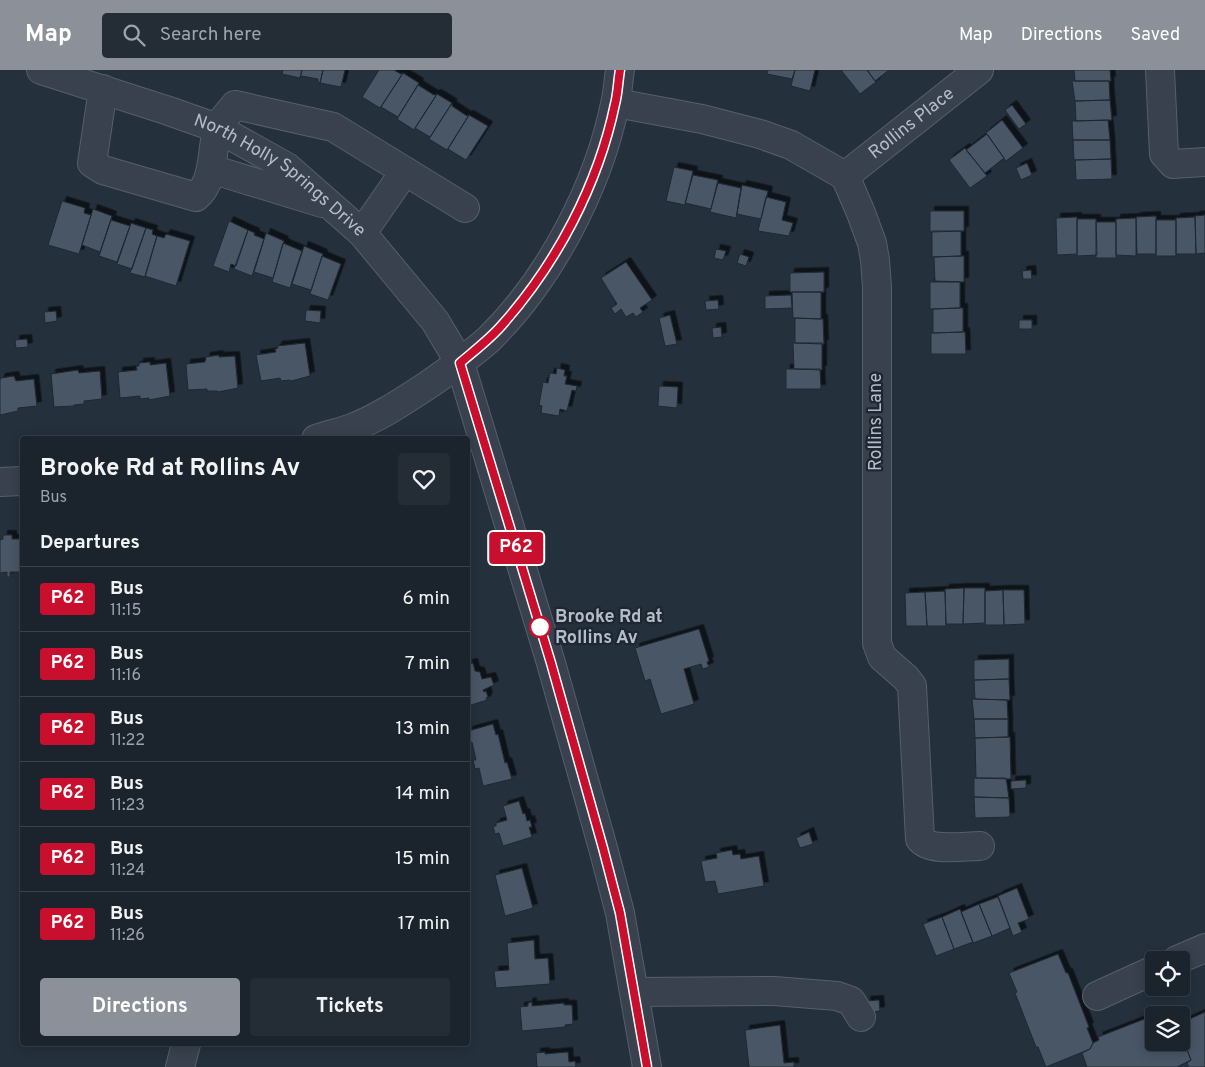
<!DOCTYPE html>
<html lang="en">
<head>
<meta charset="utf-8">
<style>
	body { margin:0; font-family:Overpass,sans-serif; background:#242c35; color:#f1f3f6; height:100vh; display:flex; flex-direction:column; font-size:19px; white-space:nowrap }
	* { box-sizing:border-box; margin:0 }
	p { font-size:16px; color:#a0a4aa }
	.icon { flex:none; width:28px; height:28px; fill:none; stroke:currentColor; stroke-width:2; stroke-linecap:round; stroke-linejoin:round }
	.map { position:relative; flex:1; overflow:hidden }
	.panel { position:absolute; left:20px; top:366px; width:450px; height:610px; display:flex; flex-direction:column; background:#1b242d; border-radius:5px; box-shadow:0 2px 12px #0003,0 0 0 1px #394149 }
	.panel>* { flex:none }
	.badge { padding:0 10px; border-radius:4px; font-size:18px; line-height:32px }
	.tools { position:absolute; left:1145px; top:881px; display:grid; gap:10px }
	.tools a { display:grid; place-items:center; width:45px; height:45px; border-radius:5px; background:#1b242d; box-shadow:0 2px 12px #0003,0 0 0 1px #394149; font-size:25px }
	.map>.badge { position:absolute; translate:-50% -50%; box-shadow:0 0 0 2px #fff }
	h2 { padding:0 20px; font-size:19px; line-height:45px }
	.round { display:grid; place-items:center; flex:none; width:52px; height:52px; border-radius:5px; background:#242c35 }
	.head { display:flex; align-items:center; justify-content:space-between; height:85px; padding:0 20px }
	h1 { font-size:24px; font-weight:700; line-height:38px }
	.button { display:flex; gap:10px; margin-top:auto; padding:10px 20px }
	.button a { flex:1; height:58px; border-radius:5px; background:#8c9099; color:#fff; font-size:20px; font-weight:700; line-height:58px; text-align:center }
	.button a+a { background:#242c35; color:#f1f3f6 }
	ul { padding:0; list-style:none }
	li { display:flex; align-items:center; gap:15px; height:65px; padding:0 20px; border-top:1px solid #394149 }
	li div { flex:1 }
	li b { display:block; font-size:19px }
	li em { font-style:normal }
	li .badge { min-width:55px; font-weight:700; text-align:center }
	header { display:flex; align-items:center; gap:30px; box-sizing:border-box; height:70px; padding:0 25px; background:#8c9099; color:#fff }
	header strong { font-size:24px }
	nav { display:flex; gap:28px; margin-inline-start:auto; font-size:18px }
	.search { width:350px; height:45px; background:#242c35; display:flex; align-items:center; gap:12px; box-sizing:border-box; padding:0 18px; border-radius:5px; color:#a0a4aa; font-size:19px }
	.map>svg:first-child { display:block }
	.building { fill:#4a5765; stroke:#1f2833; filter:url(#shadow) }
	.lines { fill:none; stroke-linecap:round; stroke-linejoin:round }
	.minor-casing { stroke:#565f6b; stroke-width:30 }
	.minor { stroke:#38414d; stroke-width:28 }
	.line-casing { stroke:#fff; stroke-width:11 }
	.line { stroke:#c8102e; stroke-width:8 }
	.stop-dot { fill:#fff; stroke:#c8102e; stroke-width:2.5 }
	.labels { text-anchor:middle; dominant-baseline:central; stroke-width:4.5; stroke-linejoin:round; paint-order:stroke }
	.street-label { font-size:18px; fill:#b3bcc8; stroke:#1d2631 }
	.stop-label { font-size:18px; font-weight:bold; fill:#b3bcc8; stroke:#1d2631; text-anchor:start }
</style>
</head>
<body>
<header>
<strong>Map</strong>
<div class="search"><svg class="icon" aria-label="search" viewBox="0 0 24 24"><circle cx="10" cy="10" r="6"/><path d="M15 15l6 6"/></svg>Search here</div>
<nav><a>Map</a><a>Directions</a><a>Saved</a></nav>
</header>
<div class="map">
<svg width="1205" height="997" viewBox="0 0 1205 997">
	<defs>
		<filter id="shadow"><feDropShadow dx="4.5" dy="-4.5" stdDeviation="0" flood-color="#0009"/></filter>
	</defs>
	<rect width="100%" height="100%" fill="#24303c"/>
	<path class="building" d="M283,0h19l-2,8 -18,-4z
		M302,0h21l-3,13 -2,-1v-3l-16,-3 -2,2z
		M323,0h22l-4,17 -21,-4z
		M379,0h15l7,4 2,-1 -23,35 -18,-11z
		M768,0h27l-3,9 -25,-5z
		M795,0h20l-5,21 -19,-5z
		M841,0h26l9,12 -16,12z
		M867,0h22l-14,11z
		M1074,0h36l1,11h-36z
		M403,3l16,10 -21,34 -17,-10z
		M1072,11h37l1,19 -35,1z
		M418,15l16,10 3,-1 -23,36 -17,-11z
		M437,24l15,9 -22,34 -15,-9z
		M1110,30l2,20 -36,1 -1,-20z
		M452,33v3l15,10 2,-1 -22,35 -18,-11z
		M1012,35l14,19 -7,5 -14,-19z
		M469,45l19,11 -22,34 -18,-11z
		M1002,50l21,28 -17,13 -20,-28z
		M1108,50l2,20h-37l-1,-19z
		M987,64l17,24 -19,15 -19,-23z
		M1073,70h37l1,19 -37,1z
		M965,78l22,28 -17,12 -21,-28z
		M1111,89l1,20 -36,1 -1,-20z
		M1027,93l5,12 -11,5 -5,-12z
		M674,97l19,4 -8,34 -19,-4z
		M693,105l25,5 -7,29 -26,-6z
		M718,113l23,5 -5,30 -26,-6z
		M742,115l26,6 -7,28 -24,-5z
		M766,127l20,5 -4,18 11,3 -4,13 -31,-5z
		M62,131l23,7 -1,5 7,2 -12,39 -31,-9z
		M93,139l19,7 -12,36 -18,-7z
		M930,141h34v20l-34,1z
		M1205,145v38l-9,1 -1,-38z
		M1156,146v38h-19l-1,-37z
		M1077,147v37l-20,1 -1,-37z
		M1195,147l1,37h-20v-36z
		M1136,148v38l-20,-1v-36z
		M1077,149h19l1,36 -20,1z
		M111,150l19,6 -13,36 -18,-6z
		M1156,150h20v36h-20z
		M229,151l19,9 -12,36 -5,-2 -2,8 -16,-6z
		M1096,152h20v36h-20z
		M131,153l15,5 -14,41 -15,-5z
		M146,158l7,2 -1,4 5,2 -12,41 -15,-4z
		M248,160l7,3 -1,2 10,4 -12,37 -18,-7z
		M932,161h29v25l-29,1z
		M266,163l18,8 -11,37 -19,-6z
		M166,164l24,7 -14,45 -31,-10 12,-40 7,2z
		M283,173l19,8 -12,37 -18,-6z
		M304,176l19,8 -12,36 -19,-6z
		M716,179l10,2 -3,9 -9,-2z
		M740,184l9,3 -3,9 -9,-3z
		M322,186l19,8 -13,36 -18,-6z
		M961,186h3v26l-29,-1 -1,-24z
		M626,192l26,38 -12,8 3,4 -7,5 -3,-4 -7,4 -5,-8 -6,5 -4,-6 6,-4 -16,-26z
		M1031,200l1,9h-9l-1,-8z
		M824,202v20h-34v-19z
		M930,212h30v26l-30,1z
		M792,222h29v27l-28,-1z
		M791,225l1,13 -27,1v-13z
		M718,230l1,9 -13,1 -1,-9z
		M960,238h3v24l-30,1v-24z
		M306,240l15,1 -1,12 -15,-2z
		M56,241l1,10 -12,2 -1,-11z
		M670,245l7,29 -12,2 -6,-28z
		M795,248l28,1 1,25 -29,-1z
		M1019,250h13v9h-13z
		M721,257l1,10 -9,1 -1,-10z
		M963,262h2l1,22h-35v-21z
		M27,269l1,8 -12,1 -1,-8z
		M305,273l5,33 -19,5 -1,-1 -9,1 -1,-3 -19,3 -5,-26 20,-3 -1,-3 3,-1 -1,-2z
		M793,273h29v27l-28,-1z
		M219,285v2l16,-1 3,32 -20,4 -1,-1h-10v-2l-19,1 -2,-26 19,-2 1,-5z
		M150,292v3l16,-2 4,33 -21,4v-2l-9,1v-3l-20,2 -2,-26 19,-2 -1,-4h3v-3z
		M557,298l8,2 -1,6h3l-2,8 12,2 -1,5 -4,-1 -5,21 -7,-2 -1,7 -18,-3 1,-7 -3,-1 4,-23 5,1 2,-10 6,1z
		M786,299h34l1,20h-35z
		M78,300l1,3 21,-2 2,28 -18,2v3l-10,1v1l-20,1 -3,-33z
		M14,306l2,5 18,-2 3,27 -19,2v3l-18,4v-35l1,-2z
		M659,316l19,1 -1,21 -19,-2z
		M3,465h9v4h8l1,33h-11v5h-3v-5l-7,1v-33l3,-1z
		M964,518l-1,36h-17l-1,-35z
		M964,518h21v35l-22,1z
		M1003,520l1,35h-19v-34z
		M1003,520h21l1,34 -21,1z
		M945,521l1,35h-19l-2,-34z
		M925,522l2,34h-21l-1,-33z
		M699,559l10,32 -2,1 2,5 -6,2 -2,-5 -17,5 10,35 -33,10 -11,-35 -5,2 -10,-33z
		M1009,589v20l-35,1v-20z
		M473,593l2,8 5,1 2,7 9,-2 3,8 -11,5 1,2 2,-1 2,6 -2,1 1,2 -19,6v-42z
		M1009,609l1,21 -35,-1 -1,-19z
		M972,629l35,1 1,19h-34z
		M974,649h34v18l-33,1z
		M493,654l3,11 2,-1 7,29 2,-1 5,17 -29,7 -4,-18 -4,1 -2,-9h3l-4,-18 -3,1 -1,-12z
		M1010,667l1,42 -35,-1 -1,-40z
		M974,708h32l3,20 -35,-1z
		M1026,710v8l-15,1v-8z
		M974,727l35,1 1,19 -35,1z
		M519,731l4,13 2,-1 2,8 3,-1 2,7h-3l3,10 -29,9 -4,-13 -4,1 -2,-8h3v-3l11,-3 -4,-14z
		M809,762l4,12 -13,4 -4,-10z
		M732,780l1,5 7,-1 1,5 18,-3 5,30 -46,8 -3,-13 -10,1 -4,-21 16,-3 -1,-5z
		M522,798l11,40 -28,8 -10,-41z
		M1017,818l12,31 -11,4 4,9 -9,4 -15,-40z
		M998,827l12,31 -18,8 -13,-32z
		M979,834l13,32 -19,7 -12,-31z
		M960,839l13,33 -19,7 -12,-32z
		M942,847l12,32 -18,7 -13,-32z
		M534,870l1,19 13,-1 2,26 -54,4 -2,-17 15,-1 -2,-27z
		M1058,884l8,19h2l21,54 -2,1 6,15 -3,6 -44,18 -8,-20h-2l-21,-54 2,-1 -8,-19z
		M879,930l1,11 -13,2 -1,-12z
		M532,932v4l32,-3v2h8l1,19 -8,1v2l-43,4 -2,-24 8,-1v-3z
		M1205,942v55h-16l-2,-4 4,-3 -10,-26v-11z
		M1152,946l2,3v23h27v-8l10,26 -14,7h-90l-5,-14 8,-4 3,-6 6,-3 -1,-3z
		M780,955l4,38 10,-1v5h-45l-4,-37z
		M545,982v2l23,-2 1,10 6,-1 1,6h-39l-1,-14z"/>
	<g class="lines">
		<g class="minor-casing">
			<g id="minor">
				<path id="s1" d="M41,0l125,40 51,18 70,39 75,66 73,88 25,42 91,300 52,185 17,65 27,154"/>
				<path d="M1160,0l4,84 9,10 32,-2"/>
				<path d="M103,19l-11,74 11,7 93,27c19,-16 15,-44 21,-66 2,-9 12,-18 18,-26l98,22 132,81"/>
				<path d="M616,33l86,16 58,15 31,11 54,31 16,37 11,30 3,17 2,27v356l5,14 24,21 6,8 8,153c11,13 43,7 60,7"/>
				<path d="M211,99l111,34"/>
				<path id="s2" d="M845,106l134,-106"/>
				<path d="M362,163l43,-62"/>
				<path d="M316,369c12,-4 25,-7 36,-11 26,-10 50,-26 73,-41 22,-15 44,-30 64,-48 61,-60 109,-152 126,-235 3,-11 3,-23 5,-34"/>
				<path d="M0,412l22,-1"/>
				<path d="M1177,890l28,-12"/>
				<path d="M634,922l140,-1 63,5 14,5 10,16"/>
				<path d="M1097,926l57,-26"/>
				<path d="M180,997l6,-23"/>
			</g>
		</g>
		<use href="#minor" class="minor"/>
	</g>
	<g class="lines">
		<g class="line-casing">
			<path id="line" d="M620,0c-2,11 -2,23 -5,34 -17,81 -58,159 -113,221 -12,14 -28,26 -42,38l91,300 52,185 17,65 27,154"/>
		</g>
		<use href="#line" class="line"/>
	</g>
	<circle class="stop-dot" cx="540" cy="557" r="10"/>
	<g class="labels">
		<g class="street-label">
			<text stroke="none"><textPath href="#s2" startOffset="85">Rollins Place</textPath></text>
			<text stroke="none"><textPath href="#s1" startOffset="264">North Holly Springs Drive</textPath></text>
			<text transform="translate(876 352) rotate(-90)">Rollins Lane</text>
		</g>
		<g class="stop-label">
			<text x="555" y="547">Brooke Rd at<tspan x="555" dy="21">Rollins Av</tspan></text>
		</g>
	</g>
</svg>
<div class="tools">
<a><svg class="icon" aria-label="locate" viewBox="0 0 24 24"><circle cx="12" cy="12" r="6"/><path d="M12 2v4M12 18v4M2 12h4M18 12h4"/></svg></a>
<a><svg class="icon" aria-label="layers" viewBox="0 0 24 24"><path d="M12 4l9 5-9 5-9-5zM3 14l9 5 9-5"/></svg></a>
</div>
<b class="badge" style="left:516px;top:478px;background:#c8102e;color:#fff">P62</b>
<section class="panel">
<div class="head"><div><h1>Brooke Rd at Rollins Av</h1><p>Bus</p></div><a class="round"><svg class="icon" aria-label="heart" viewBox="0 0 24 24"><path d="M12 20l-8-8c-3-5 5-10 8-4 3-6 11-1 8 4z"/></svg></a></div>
<h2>Departures</h2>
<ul>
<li><span class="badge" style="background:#c8102e;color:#fff">P62</span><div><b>Bus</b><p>11:15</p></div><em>6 min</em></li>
<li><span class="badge" style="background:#c8102e;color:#fff">P62</span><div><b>Bus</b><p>11:16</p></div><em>7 min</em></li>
<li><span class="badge" style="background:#c8102e;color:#fff">P62</span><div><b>Bus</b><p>11:22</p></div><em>13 min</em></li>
<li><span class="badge" style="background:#c8102e;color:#fff">P62</span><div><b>Bus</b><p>11:23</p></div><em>14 min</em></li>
<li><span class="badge" style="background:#c8102e;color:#fff">P62</span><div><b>Bus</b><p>11:24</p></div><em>15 min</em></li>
<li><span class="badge" style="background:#c8102e;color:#fff">P62</span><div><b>Bus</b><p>11:26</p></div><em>17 min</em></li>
</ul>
<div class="button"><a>Directions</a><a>Tickets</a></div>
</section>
</div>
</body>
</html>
